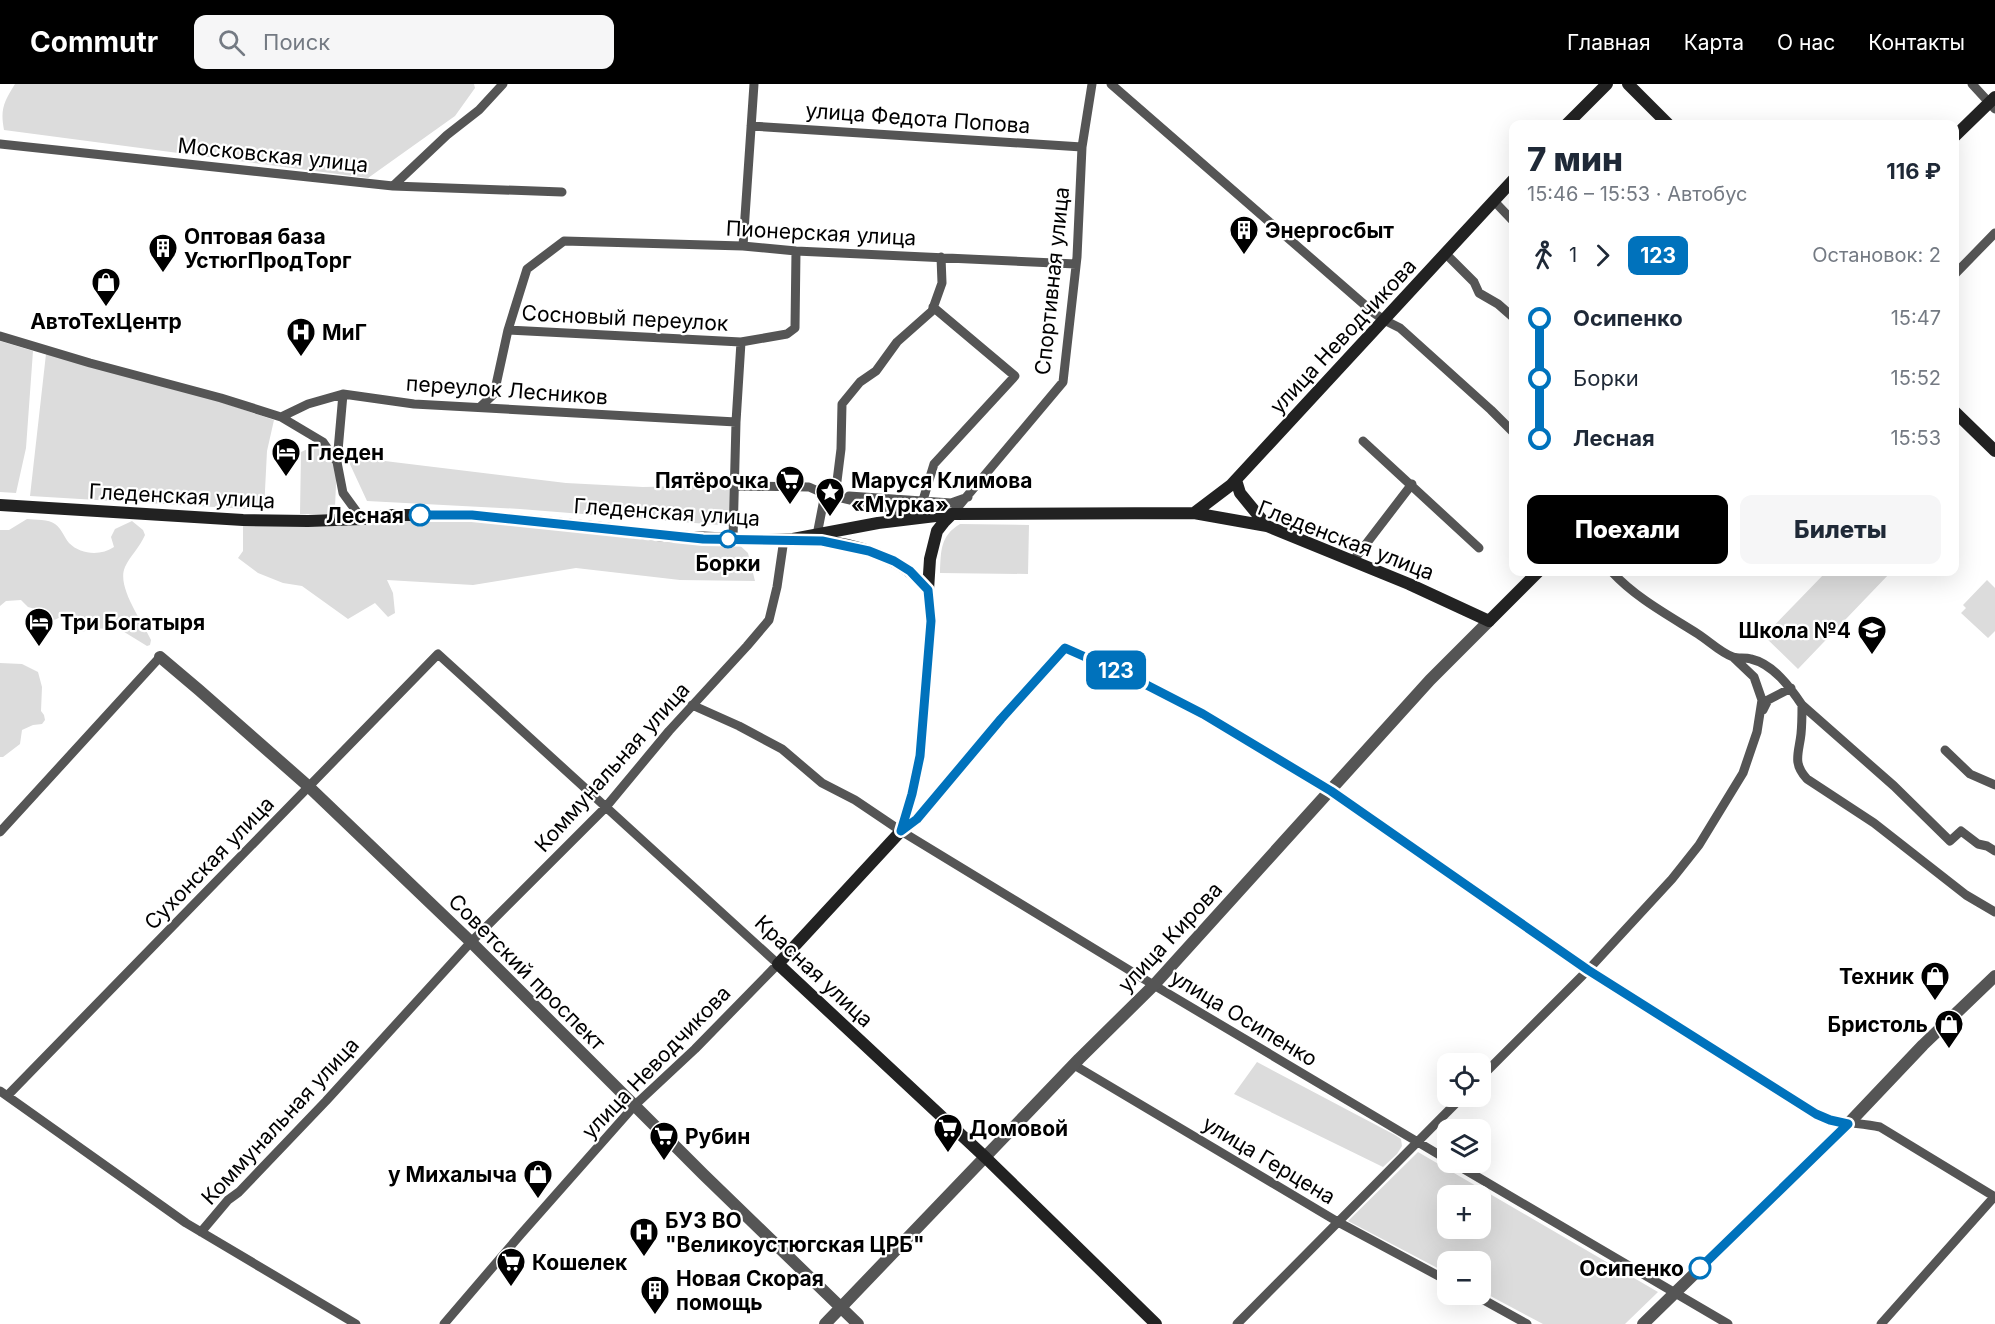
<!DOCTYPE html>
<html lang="ru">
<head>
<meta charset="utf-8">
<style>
	body { margin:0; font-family:Inter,sans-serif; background:#f6f6f7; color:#1f2937; height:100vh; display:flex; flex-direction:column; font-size:22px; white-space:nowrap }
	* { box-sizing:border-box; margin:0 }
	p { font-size:20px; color:#747a83 }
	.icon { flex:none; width:33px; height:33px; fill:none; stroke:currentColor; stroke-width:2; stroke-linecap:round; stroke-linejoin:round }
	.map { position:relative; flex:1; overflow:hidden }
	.sheet { position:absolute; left:1509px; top:36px; width:450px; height:456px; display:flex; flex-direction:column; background:#fff; border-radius:12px; box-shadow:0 6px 24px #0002 }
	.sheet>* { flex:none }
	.badge { padding:0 12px; border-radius:9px; font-size:21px; line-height:39px }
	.controls { position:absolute; left:1437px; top:969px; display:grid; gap:12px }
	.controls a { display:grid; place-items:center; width:54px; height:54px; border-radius:12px; background:#fff; box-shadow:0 6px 24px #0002; font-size:30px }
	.map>.badge { position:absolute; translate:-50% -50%; box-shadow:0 0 0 3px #fff }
	.legs { display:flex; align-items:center; gap:9px; height:66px; padding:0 18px; font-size:20px }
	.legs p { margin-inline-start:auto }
	.summary { display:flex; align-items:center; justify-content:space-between; height:102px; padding:0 18px }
	h1 { font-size:33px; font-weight:800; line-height:45px }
	.action { display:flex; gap:12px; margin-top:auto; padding:12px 18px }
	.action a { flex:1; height:69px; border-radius:12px; background:#000; color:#fff; font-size:24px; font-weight:800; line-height:69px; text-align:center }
	.action a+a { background:#f6f6f7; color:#1f2937 }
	ul { padding:0 18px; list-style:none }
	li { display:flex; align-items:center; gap:21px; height:60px; font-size:22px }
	li i { display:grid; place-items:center; width:9px; height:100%; margin:0 8px; background:currentColor }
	li i::after { content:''; width:15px; height:15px; margin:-8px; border:4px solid; border-radius:50%; background:#fff }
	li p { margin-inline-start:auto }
	li:first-child i { background:linear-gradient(#0000 50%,currentColor 0) }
	li:last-child i { background:linear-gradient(currentColor 50%,#0000 0) }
	header { display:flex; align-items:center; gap:36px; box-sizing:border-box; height:84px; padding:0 30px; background:#000; color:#fff }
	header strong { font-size:28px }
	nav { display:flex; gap:33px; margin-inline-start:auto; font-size:21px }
	.search { width:420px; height:54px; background:#f6f6f7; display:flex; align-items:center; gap:15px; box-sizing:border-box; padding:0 21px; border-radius:12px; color:#747a83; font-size:22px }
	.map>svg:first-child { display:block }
	.green { fill:#dcdcdc; fill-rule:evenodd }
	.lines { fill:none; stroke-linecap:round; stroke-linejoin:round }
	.minor { stroke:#555; stroke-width:9 }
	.tertiary { stroke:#555; stroke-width:12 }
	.secondary { stroke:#222; stroke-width:12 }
	.line-1-casing { stroke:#fff; stroke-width:14 }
	.line-1 { stroke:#0072bc; stroke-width:9 }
	.stop-1-dot { fill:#fff; stroke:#0072bc; stroke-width:3 }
	.labels { text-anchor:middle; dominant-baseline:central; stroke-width:4.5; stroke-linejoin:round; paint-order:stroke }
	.street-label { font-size:21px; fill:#000; stroke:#fff }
	.poi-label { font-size:21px; font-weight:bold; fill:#000; stroke:#fff; text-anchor:start }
	.stop-label { font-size:21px; font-weight:bold; fill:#000; stroke:#fff; text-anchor:end }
</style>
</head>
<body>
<header>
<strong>Commutr</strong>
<div class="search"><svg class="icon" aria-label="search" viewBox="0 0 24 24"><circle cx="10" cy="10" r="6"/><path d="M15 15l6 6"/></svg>Поиск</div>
<nav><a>Главная</a><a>Карта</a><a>О нас</a><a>Контакты</a></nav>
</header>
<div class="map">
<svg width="1995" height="1240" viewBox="0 0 1995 1240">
	<rect width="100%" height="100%" fill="#fff"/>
	<path class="green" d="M15,0h459l1,4 -20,28 -87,62 -364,-48c-4,-21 0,-28 11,-46z
		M0,257l33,10 -7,97 -10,45 -16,-1z
		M46,270l172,47 56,19 -7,31 -3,59 -234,-14z
		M323,358l14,20 -2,45 -5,7h-30l1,-62z
		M360,374l206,25 77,4 90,-2 -1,41 -212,-17 -153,-8 -19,-41z
		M434,431l299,24 15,14 7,28 -75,-1 -104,-12 -103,17 -86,-5 6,13 2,20 -7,4 -13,-14 -27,16 -46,-33 -19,-3 -25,-10 -20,-15 5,-7v-31z
		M27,435c8,1 22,0 28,5 7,5 9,13 14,19 12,12 32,13 45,4l-3,-10 4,-8 17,-8 11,9 2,5c-5,12 -15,21 -20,32 -9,20 18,55 26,73l-1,5 -3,1 -26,-16 -27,-2 -12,4 -8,-3 1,-8 -2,-6 -9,-1c-8,7 -13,7 -23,6l-6,-11 -7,-2 -7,-7 -15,1 -6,5v-76h9z
		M960,440l69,1 -1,49 -88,-1c1,-22 0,-37 20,-49z
		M1826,488h65l-93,97 -34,-33z
		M1987,496l8,8v43l-7,7 -27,-25 5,-5 -3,-3z
		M0,579l22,1 16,8 4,15 -1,24 3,4 1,5 -3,4 -9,1 -11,5 -2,14 -17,13h-3z
		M1257,978l138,73 6,4 1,7 -5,8 -14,13 -149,-73z
		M1418,1068l240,140 -33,32h-82l-62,-33 -1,-29h-32l-1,11 -99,-52zM1448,1112h32v32h-32z"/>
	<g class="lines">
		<path class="minor" d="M1111,0l263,229 10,7 16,8 91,82 23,23
			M1972,0l23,25
			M751,42l331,21
			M0,60l393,42 54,-51 32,-25 24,-26
			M393,102l169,6
			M1494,117l20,21
			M743,162l11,-162
			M1445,169l29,29 5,11 19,11 16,14
			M1954,191l41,-42
			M508,246l233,12
			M0,252l90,27 131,35 60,19 42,25 14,20 6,31 19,26
			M480,323l14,-13 14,-64 19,-61 37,-28 179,5 53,5 280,13
			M281,333l27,-13 35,-10 71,10 322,18
			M1363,357l116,107
			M337,378l6,-68
			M734,402l75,1 16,7 96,23 2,-17 11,-36 81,-88 -82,-69
			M849,412l102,7 17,-6
			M952,430l111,-132 14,-125 5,-110 10,-63
			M817,451l8,-41 12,-13 4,-32 1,-45 18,-22 16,-11 21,-29 35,-31 10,-28 -1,-26
			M733,455l3,-117 5,-80 46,-8 8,-6 1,-77
			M1353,477l59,-77
			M1612,488c24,26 56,43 86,62 11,7 23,19 35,23 5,2 12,0 18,2 22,5 39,28 51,46l92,81 56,55 11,-10 17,13 9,2 8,5
			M692,621l47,21 43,23 40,34 33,17 46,31 251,153 296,176
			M1802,621c0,10 0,19 -1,29 -2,19 -9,29 6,45l67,44 92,72 29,17
			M1763,626l5,-10 23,-12
			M1945,666l25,24 25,11
			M901,747l16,-12 84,-100 64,-71 70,31 69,35 127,77 257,179 228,144c23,10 40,8 64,13l115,70
			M0,748l160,-175
			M1074,981l264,157 110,59
			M1480,994l108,-108 84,-91 27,-34 44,-72 14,-41 5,-32 -8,-23 -21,-20
			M0,1007l186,132 170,101
			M7,1012l431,-442 340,310 -83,85 -60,56 -114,129 -77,90
			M1452,1078l276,162
			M201,1148l27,-32 11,-8 87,-91 145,-159 134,-134 64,-77 78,-85 22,-26 8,-33 7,-48
			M1473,1210l54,30
			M1237,1240l226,-228
			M1881,1240l113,-127"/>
		<path class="tertiary" d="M160,573l39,33 109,96 163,156 233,233 154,149
			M825,1240l254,-265 75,-74 276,-305 59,-59
			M1643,1240l205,-200 75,-79 72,-69"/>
		<path class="secondary" d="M1628,0l40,40
			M1567,40l40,-40
			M1954,53l41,-40
			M1954,327l41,40
			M1236,396l4,13 27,33
			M0,421l243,15 65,1 54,-2 31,-4h79l130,13 63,8 101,4 27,-1 85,-16 74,-9 242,-1 73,13 142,58 80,37 49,-49
			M1194,429l37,-28 283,-306
			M952,430l-8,8 -7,9 -7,28 -2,31 3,31 -11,135 -8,38 -11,37 -123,133 208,194 170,166
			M812,456c41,3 90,16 116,50"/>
	</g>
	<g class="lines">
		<g class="line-1-casing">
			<path id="line-1" d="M420,431h52l231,24 119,2 47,10 25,10 16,10 18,19 3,31 -11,135 -8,38 -11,37 16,-12 84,-100 64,-71 70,31 68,35 128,77 257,179 228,144 14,6 18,4 -148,144"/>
		</g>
		<use href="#line-1" class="line-1"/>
	</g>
	<defs>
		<g id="building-pin" transform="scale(1.5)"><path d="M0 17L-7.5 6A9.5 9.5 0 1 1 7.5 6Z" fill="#000" stroke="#fff"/><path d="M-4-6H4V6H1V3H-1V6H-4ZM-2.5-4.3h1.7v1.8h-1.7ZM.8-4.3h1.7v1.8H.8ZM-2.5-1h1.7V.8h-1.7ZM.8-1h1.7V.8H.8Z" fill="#fff"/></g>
		<g id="shop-pin" transform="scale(1.5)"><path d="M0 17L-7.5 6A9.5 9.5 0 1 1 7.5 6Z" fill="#000" stroke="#fff"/><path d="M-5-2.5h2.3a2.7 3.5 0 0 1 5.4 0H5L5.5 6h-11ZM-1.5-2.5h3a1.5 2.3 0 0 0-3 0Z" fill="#fff"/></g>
		<g id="hospital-pin" transform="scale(1.5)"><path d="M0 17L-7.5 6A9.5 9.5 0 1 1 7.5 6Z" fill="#000" stroke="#fff"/><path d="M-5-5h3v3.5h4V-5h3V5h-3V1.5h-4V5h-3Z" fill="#fff"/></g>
		<g id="hotel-pin" transform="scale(1.5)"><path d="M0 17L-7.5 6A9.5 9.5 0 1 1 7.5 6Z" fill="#000" stroke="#fff"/><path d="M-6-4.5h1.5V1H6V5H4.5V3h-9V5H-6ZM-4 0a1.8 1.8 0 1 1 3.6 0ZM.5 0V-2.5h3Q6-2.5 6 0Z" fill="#fff"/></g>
		<g id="supermarket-pin" transform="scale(1.5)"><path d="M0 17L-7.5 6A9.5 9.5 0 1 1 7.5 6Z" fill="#000" stroke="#fff"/><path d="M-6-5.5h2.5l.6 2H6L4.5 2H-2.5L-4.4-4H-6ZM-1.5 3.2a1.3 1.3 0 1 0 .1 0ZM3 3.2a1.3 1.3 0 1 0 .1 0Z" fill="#fff"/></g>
		<g id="sight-pin" transform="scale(1.5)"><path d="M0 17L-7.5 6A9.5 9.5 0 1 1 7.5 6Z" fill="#000" stroke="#fff"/><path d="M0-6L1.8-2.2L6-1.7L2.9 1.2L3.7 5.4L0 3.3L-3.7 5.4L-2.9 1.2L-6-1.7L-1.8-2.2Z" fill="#fff"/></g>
		<g id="school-pin" transform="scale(1.5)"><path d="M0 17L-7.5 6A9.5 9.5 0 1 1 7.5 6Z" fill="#000" stroke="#fff"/><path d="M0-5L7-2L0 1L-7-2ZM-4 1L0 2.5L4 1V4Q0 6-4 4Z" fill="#fff"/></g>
	</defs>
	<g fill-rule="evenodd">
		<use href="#building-pin" x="1244" y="146"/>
		<use href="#building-pin" x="163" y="164"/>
		<use href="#shop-pin" x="106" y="198"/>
		<use href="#hospital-pin" x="301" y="248"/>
		<use href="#hotel-pin" x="286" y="368"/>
		<use href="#supermarket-pin" x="790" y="396"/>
		<use href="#sight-pin" x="830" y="408"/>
		<use href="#hotel-pin" x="39" y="538"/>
		<use href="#school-pin" x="1872" y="546"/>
		<use href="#shop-pin" x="1935" y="892"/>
		<use href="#shop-pin" x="1949" y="940"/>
		<use href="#supermarket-pin" x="948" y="1044"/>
		<use href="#supermarket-pin" x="664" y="1052"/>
		<use href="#shop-pin" x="538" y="1090"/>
		<use href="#hospital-pin" x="644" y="1148"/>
		<use href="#supermarket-pin" x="511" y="1178"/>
		<use href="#building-pin" x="655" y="1206"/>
	</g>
	<g class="stop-1-dot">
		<circle cx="420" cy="431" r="10"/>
		<circle cx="728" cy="455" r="8"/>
		<circle cx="1700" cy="1184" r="10"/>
	</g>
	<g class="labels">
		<g class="street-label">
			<text transform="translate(918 34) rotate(4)">улица Федота Попова</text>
			<text transform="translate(273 71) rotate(6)">Московская улица</text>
			<text transform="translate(821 149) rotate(3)">Пионерская улица</text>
			<text transform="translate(1052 197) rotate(-84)">Спортивная улица</text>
			<text transform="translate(625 234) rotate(3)">Сосновый переулок</text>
			<text transform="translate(1343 252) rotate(-47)">улица Неводчикова</text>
			<text transform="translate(507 306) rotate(4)">переулок Лесников</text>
			<text transform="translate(182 412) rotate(3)">Гледенская улица</text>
			<text transform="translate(667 428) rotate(4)">Гледенская улица</text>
			<text transform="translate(1346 456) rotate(21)">Гледенская улица</text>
			<text transform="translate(612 683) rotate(-48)">Коммунальная улица</text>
			<text transform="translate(209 779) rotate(-46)">Сухонская улица</text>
			<text transform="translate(1170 853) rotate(-47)">улица Кирова</text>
			<text transform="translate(814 887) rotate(43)">Красная улица</text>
			<text transform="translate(527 888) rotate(45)">Советский проспект</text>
			<text transform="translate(1244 934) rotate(31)">улица Осипенко</text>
			<text transform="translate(656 978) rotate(-46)">улица Неводчикова</text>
			<text transform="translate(280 1037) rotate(-47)">Коммунальная улица</text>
			<text transform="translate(1269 1076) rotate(31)">улица Герцена</text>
		</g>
		<g class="poi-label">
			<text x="1265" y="146">Энергосбыт</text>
			<text x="184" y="152">Оптовая база<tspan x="184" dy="24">УстюгПродТорг</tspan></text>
			<text x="106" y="237" text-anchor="middle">АвтоТехЦентр</text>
			<text x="322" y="248">МиГ</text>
			<text x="307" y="368">Гледен</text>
			<text x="769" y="396" text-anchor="end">Пятёрочка</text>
			<text x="851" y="396">Маруся Климова<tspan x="851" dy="24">«Мурка»</tspan></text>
			<text x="60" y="538">Три Богатыря</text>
			<text x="1851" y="546" text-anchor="end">Школа №4</text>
			<text x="1914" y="892" text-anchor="end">Техник</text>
			<text x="1928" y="940" text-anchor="end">Бристоль</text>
			<text x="969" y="1044">Домовой</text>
			<text x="685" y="1052">Рубин</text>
			<text x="517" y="1090" text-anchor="end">у Михалыча</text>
			<text x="665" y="1136">БУЗ ВО<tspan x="665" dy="24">"Великоустюгская ЦРБ"</tspan></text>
			<text x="532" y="1178">Кошелек</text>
			<text x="676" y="1194">Новая Скорая<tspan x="676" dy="24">помощь</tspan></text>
		</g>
		<g class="stop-label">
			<text x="404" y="431">Лесная</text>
			<text x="728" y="479" text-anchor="middle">Борки</text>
			<text x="1684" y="1184">Осипенко</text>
		</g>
	</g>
</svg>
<div class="controls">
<a><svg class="icon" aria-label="locate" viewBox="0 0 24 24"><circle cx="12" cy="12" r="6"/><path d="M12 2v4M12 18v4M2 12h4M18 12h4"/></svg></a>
<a><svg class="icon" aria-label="layers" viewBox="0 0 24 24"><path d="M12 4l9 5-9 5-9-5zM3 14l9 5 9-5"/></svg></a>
<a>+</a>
<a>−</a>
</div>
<b class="badge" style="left:1116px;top:586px;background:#0072bc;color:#fff">123</b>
<section class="sheet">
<div class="summary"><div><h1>7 мин</h1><p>15:46 – 15:53 · Автобус</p></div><b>116 ₽</b></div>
<div class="legs"><svg class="icon" aria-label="walk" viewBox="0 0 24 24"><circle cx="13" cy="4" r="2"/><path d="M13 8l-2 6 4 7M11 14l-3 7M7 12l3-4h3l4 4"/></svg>1<svg class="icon" aria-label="forward" viewBox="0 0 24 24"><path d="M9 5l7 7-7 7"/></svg><b class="badge" style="background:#0072bc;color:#fff">123</b><p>Остановок: 2</p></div>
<ul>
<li><i style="color:#0072bc"></i><b>Осипенко</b><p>15:47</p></li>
<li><i style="color:#0072bc"></i><span>Борки</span><p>15:52</p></li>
<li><i style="color:#0072bc"></i><b>Лесная</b><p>15:53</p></li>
</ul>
<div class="action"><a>Поехали</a><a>Билеты</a></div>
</section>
</div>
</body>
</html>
